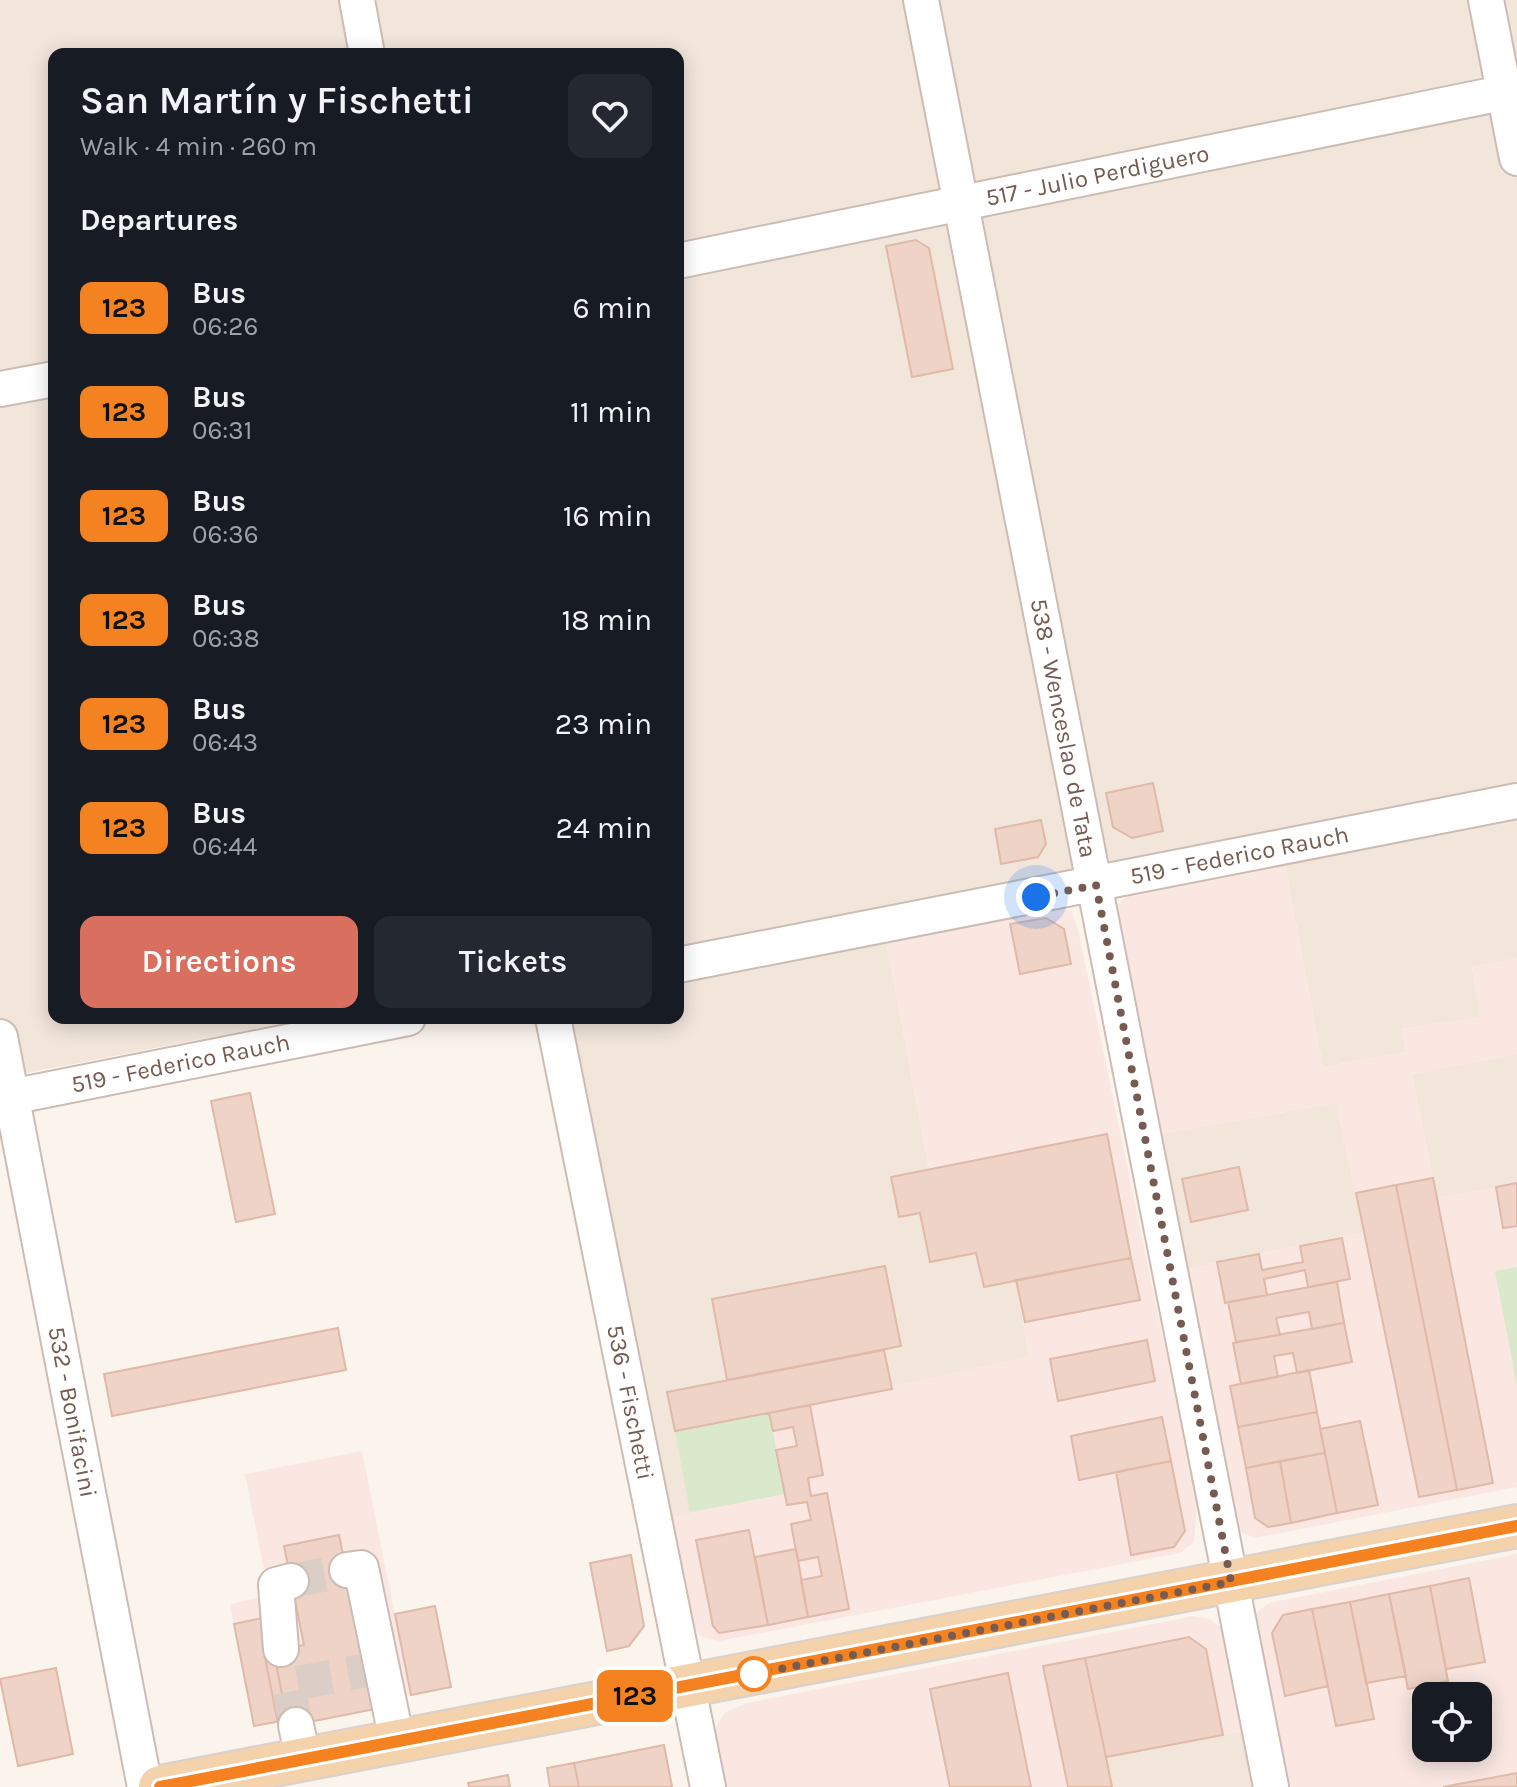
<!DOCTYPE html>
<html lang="en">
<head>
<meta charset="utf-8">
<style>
	body { margin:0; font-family:Karla,sans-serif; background:#242831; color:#f1f3f6; height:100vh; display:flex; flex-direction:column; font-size:30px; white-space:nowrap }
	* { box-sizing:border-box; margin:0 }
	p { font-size:26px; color:#9ea1a6 }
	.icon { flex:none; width:44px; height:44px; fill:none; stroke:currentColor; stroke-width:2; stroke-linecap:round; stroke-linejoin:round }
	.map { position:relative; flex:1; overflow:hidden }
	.panel { position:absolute; left:48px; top:48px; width:636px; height:976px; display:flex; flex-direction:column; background:#171b24; border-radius:16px; box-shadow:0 4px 20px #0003 }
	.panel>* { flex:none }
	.badge { padding:0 16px; border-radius:12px; font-size:28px; line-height:52px }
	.controls { position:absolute; left:1412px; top:1682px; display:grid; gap:16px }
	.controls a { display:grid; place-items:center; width:80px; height:80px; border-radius:16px; background:#171b24; box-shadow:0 4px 20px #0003; font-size:40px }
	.you { position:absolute; width:40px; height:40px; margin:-20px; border:6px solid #fff; border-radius:50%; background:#1a73e8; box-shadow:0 0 0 12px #1a73e833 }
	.map>.badge { position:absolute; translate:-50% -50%; box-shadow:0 0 0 4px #fff }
	h2 { padding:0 32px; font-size:30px; line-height:72px }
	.round { display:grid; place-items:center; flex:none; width:84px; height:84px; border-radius:16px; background:#242831 }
	.head { display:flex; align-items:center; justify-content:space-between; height:136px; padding:0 32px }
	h1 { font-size:38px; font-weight:600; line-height:60px }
	.primary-button { display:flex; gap:16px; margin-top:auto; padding:16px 32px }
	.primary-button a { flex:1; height:92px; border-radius:16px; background:#d96f5e; color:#fff; font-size:32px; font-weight:600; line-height:92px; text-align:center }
	.primary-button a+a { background:#242831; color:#f1f3f6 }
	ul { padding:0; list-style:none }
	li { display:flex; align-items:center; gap:24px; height:104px; padding:0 32px }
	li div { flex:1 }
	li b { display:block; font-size:30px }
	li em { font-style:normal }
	li .badge { min-width:88px; font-weight:700; text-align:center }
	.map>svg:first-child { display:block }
	.residential { fill:#f2e6db }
	.commercial { fill:#fae7e2; fill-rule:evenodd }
	.green { fill:#dae8cb }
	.building { fill:#eed3c6; stroke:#e0b9a8; stroke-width:2 }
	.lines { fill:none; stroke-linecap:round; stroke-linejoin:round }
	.minor-tunnel { stroke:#dacec6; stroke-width:34; stroke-dasharray:34 17; stroke-linecap:butt }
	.minor-casing { stroke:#cdbcb3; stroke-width:38 }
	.major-casing { stroke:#d8d1ce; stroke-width:46 }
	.minor { stroke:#fff; stroke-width:34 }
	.major { stroke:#f3d2ac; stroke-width:42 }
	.line-casing { stroke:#fff; stroke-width:18 }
	.line { stroke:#f58220; stroke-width:12 }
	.walk { stroke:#755b51; stroke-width:8; stroke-dasharray:0 14.4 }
	.stop-dot { fill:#fff; stroke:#f58220; stroke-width:4 }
	.labels { text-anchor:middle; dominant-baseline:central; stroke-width:6; stroke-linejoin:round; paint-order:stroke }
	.street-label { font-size:24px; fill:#755b51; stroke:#fef9f3 }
</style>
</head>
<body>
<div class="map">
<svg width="1517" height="1787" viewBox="0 0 1517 1787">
	<rect width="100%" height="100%" fill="#fbf4ed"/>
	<path class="residential" d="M0,0h1517v785l-839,162v-893h-624v964h256l-310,60z
		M1517,815v143l-45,10 9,49 -80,12 5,23 -83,15 -39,-207z
		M886,940l43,229 -29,48 20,-4 96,67 13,77 -137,32 -107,105 -117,24 -95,-492 3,-8h102v-38z
		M1517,1054v172l-14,2 -66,-30 -25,-124z
		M1336,1103l28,129 -183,38 -26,-135z
		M1243,1731l10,56h-141l-6,-30z"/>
	<path class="commercial" d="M1284,860l39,207 83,-15 -5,-23 79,-12 -8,-50 45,-9v96l-105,20 25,123 59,-10 7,41 14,-2v261l-262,51 -17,-7 -57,-261 182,-38 -27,-129 -181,32 -40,-211 3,-19 13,-13z
		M1054,906l17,5 7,18 119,573 -3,40 -14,11 -460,88 -18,-4 -13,-14 -21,-105 117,-24 -16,-81 260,-57 -13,-75 -32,6 -8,-34 -46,9 -10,-49 -21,4 -8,-40 38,-9 -43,-228z
		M362,1451l49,244 -157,31 -24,-122 39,-9 -24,-121z
		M1517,1554v233h-233l-32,-159 5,-16 12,-9zM1426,1696h52v52h-52z
		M1194,1616l16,3 13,10 20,102 -137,26 6,30h-390l-8,-41 2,-19 8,-14 23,-10z"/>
	<path class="green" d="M1517,1267v119l-22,-115z
		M769,1413l16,81 -95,18 -15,-81z"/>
	<path class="building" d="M916,240l13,8 24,121 -41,8 -26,-131z
		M1153,783l10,48 -31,7 -19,-11 -7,-34z
		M1041,820l5,24 -8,13 -37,7 -6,-35z
		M1046,918l18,11 7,35 -51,10 -10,-50z
		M250,1093l25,121 -39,8 -25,-121z
		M1107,1134l24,124 -147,29 -8,-34 -46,9 -10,-49 -21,4 -8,-40z
		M1239,1167l9,43 -57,12 -9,-43z
		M1433,1178l60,305 -36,7 -61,-305z
		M1517,1183v43l-14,2 -7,-41z
		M1396,1185l61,305 -38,7 -63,-304z
		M1342,1238l8,41 -42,8 -3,-17 -41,9 3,16 -42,8 -8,-41 42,-8 3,16 41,-8 -3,-16z
		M1131,1258l9,42 -115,22 -9,-42z
		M885,1266l16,80 -174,34 -15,-81z
		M1337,1282l7,41 -32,6 -3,-17 -33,6 4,17 -44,7 -8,-40z
		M1344,1323l8,39 -55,11 -4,-20 -19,3 4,21 -37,7 -8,-41z
		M338,1328l8,42 -234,46 -8,-42z
		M1147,1340l8,41 -97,20 -8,-42z
		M884,1350l8,39 -217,42 -8,-39z
		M1309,1370l8,42 -79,15 -8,-41z
		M810,1405l13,70 -15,3 3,18 16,-3 22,116 -41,8 -7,-37 21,-4 -4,-19 -20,4 -7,-37 20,-4 -4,-18 -20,3 -11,-55 21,-4 -4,-19 -20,4 -4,-18z
		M1317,1412l8,41 -79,15 -8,-41z
		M1162,1417l9,44 -92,19 -8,-44z
		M1360,1421l18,84 -41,8 -17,-84z
		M1325,1453l12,60 -46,10 -11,-62z
		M1171,1461l14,70 -11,16 -43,8 -15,-83z
		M1280,1461l11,62 -23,4 -13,-9 -9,-50z
		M749,1530l19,95 -49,8 -6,-7 -17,-86z
		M339,1535l36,174 -96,19 -15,-75 40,-8 -20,-99z
		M796,1549l12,68 -40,8 -13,-68z
		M631,1555l13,71 -15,20 -22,5 -17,-88z
		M1469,1578l16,84 -39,7 -16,-83z
		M1430,1586l18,95 -40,8 -19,-95z
		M1389,1594l17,82 -40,7 -16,-81z
		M1350,1602l24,117 -38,7 -24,-117z
		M435,1606l16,81 -40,8 -16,-81z
		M1312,1609l16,77 -43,10 -13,-63 11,-18z
		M267,1617l20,103 -33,6 -20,-102z
		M1189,1637l17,12 17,86 -117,22 -21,-99z
		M1085,1658l21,99 6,30h-44l-25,-121z
		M56,1668l17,86 -55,12 -18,-87z
		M1008,1673l23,114h-81l-20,-98z
		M664,1745l8,42h-93l-5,-24z
		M574,1763l5,24h-29l-3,-19z
		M1517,1773v14h-74z
		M508,1775l2,12h-41l-1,-4z"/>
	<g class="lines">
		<path class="minor-tunnel" d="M291,1581l56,-11
			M296,1725l-8,-40 79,-15"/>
		<g class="minor-casing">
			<g id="minor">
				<path d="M357,0l10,54"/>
				<path id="s1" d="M921,0l350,1787"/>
				<path d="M1486,0l31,158"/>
				<path id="s2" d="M678,261l839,-171"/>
				<path d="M0,389l54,-10"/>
				<path id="s3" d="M678,965l839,-164"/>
				<path id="s4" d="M553,1018l155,769"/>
				<path id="s5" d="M0,1037l145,750"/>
				<path id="s6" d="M0,1099l408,-81"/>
				<path d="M347,1570l14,-2 36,173"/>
				<path d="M281,1649l-5,-64 15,-4"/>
				<path d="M296,1725l7,34"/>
			</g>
		</g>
		<g class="major-casing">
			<path id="major" d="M160,1787l1357,-261"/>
		</g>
		<use href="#minor" class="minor"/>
		<use href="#major" class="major"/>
	</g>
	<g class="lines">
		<g class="line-casing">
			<path id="line" d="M160,1787l1357,-261"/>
		</g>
		<use href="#line" class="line"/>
		<path class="walk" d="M754,1674l477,-92 -135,-697 -60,12"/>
	</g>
	<circle class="stop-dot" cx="754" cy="1674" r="16"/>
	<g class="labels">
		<g class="street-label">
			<text stroke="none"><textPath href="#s2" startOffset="428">517 - Julio Perdiguero</textPath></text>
			<text stroke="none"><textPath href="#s1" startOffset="742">538 - Wenceslao de Tata</textPath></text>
			<text stroke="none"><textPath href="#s3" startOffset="572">519 - Federico Rauch</textPath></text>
			<text stroke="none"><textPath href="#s6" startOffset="184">519 - Federico Rauch</textPath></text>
			<text stroke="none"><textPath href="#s4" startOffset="392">536 - Fischetti</textPath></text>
			<text stroke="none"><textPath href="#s5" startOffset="382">532 - Bonifacini</textPath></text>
		</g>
	</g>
</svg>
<div class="controls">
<a><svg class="icon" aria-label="locate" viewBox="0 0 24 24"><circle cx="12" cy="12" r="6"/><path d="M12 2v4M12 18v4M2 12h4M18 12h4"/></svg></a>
</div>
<div class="you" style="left:1036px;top:897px"></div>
<b class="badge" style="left:635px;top:1696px;background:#f58220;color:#111">123</b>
<section class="panel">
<div class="head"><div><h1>San Martín y Fischetti</h1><p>Walk · 4 min · 260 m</p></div><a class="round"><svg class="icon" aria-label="heart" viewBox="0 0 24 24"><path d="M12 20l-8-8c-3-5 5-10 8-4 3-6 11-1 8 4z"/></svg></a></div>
<h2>Departures</h2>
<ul>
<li><span class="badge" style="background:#f58220;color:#111">123</span><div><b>Bus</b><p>06:26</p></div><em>6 min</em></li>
<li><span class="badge" style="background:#f58220;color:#111">123</span><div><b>Bus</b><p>06:31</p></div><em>11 min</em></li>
<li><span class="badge" style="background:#f58220;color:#111">123</span><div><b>Bus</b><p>06:36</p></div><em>16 min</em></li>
<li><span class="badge" style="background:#f58220;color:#111">123</span><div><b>Bus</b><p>06:38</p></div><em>18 min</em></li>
<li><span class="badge" style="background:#f58220;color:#111">123</span><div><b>Bus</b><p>06:43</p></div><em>23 min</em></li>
<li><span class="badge" style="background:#f58220;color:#111">123</span><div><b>Bus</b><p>06:44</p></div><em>24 min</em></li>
</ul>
<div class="primary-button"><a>Directions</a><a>Tickets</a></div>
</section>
</div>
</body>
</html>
